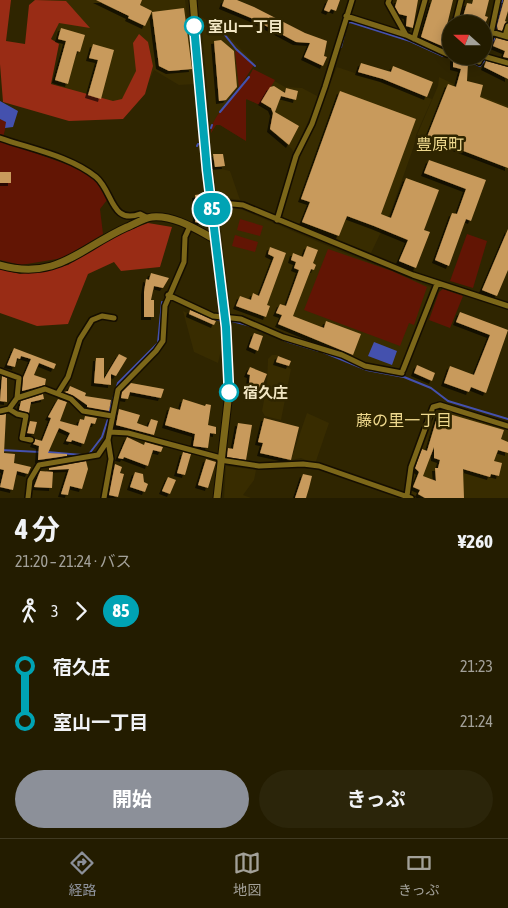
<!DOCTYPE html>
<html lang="ja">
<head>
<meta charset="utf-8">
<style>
	body { margin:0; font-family:"Asap Condensed","Noto Sans JP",sans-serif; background:#2b250a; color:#f1f3f6; height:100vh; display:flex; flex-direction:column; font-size:19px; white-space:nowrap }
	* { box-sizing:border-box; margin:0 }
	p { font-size:16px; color:#a3a199 }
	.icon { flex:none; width:28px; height:28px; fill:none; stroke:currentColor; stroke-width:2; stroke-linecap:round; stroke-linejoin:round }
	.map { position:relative; height:498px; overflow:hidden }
	.side { display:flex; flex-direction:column; background:#231c00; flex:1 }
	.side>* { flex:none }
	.badge { padding:0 10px; border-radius:16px; font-size:18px; line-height:32px }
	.needle { width:32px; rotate:291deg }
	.fabs { position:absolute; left:442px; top:15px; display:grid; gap:10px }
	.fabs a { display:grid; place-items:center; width:50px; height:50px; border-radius:50%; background:#231c00; box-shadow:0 2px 12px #0003,0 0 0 1px #403a22; font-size:25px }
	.map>.badge { position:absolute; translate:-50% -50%; box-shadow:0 0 0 2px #fff }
	.legs { display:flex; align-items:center; gap:8px; height:55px; padding:0 15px; font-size:16px }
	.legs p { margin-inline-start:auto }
	.headline { display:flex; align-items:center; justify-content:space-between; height:85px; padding:0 15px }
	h1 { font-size:28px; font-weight:700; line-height:38px }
	.primary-button { display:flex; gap:10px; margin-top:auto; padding:10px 15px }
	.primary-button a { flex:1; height:58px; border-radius:30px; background:#8c9099; color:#fff; font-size:20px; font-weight:700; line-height:58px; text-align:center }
	.primary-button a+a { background:#2b250a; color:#f1f3f6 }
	ul { padding:0 15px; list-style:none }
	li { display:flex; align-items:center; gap:18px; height:55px; font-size:19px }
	li i { display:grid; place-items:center; width:8px; height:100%; margin:0 6px; background:currentColor }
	li i::after { content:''; width:12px; height:12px; margin:-6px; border:4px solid; border-radius:50%; background:#231c00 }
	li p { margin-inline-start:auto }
	li:first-child i { background:linear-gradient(#0000 50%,currentColor 0) }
	li:last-child i { background:linear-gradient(currentColor 50%,#0000 0) }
	.menu { display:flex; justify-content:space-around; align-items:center; height:70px; border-top:1px solid #403a22; background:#231c00; font-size:14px; color:#a3a199 }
	.menu a { display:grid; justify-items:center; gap:2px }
	.menu .selected { color:#8c9099 }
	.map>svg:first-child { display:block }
	.built { fill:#382c00 }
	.green { fill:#621504 }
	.forest { fill:#992c15 }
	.water { fill:#4451ae }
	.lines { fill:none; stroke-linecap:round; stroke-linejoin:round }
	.stream { stroke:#4451ae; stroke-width:2 }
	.building { fill:#c89a5c; fill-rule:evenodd; filter:url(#shadow) }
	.minor-casing { stroke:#150e00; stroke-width:8 }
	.tertiary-casing { stroke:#150e00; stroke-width:9 }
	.minor { stroke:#7c6719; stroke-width:5 }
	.tertiary { stroke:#7c6719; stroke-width:7 }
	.line-1-casing { stroke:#fff; stroke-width:11 }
	.line-1 { stroke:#00a3b4; stroke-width:8 }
	.stop-1-dot { fill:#fff; stroke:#00a3b4; stroke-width:2.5 }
	.labels { text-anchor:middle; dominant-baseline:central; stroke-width:5; stroke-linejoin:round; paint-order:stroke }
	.stop-label { font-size:15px; font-weight:bold; fill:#f2e7c4; stroke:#2f2500; text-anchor:start }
	.neighbourhood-label { font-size:16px; fill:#eed88d; stroke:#2f2500 }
</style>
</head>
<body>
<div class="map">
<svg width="508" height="498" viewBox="0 0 508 498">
	<defs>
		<filter id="shadow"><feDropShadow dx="-3" dy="3" stdDeviation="0" flood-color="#0009"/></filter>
	</defs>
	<rect width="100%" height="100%" fill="#2f2500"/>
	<path class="built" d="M38,0h147l10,84 -16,1 -25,-15 -9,20 -19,22 -66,-19 1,-8 -7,-2 7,-38 -6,-2 2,-15z
		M201,17l21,12 33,35 -35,47 30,-34 3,-8 32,18 17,1 17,9 -25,56 -3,-5 -22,-17 4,-19 -25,-13 -2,1v41l-26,-16h-4l-5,8z
		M337,67l95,32 -16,36 -1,8 -24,68 -20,42 -87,-35 -2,-3 18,-62z
		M439,77l29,14 40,15v64l-63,-22 -28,-13 21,-49z
		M213,167l17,4 10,29 -19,-3 -5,-6z
		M224,206l19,4 92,39 96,38 -32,83 -38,-8 -18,-9 -50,-15 -30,-14 -32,-10 -12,-103z
		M183,311l22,10 3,-4 11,4 3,25 -4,17 -24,-11z
		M272,355h6l-2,7 15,7 -10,51 -16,-4 -3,-5 5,-27 1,-25z
		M439,409l69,21v68h-89l-8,-4 1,-25 22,-58z
		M307,413l22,10 -14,41 -14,-6 -10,2z
		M226,466l30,4 -2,10 -11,15 8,3h-27z"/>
	<path class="green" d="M237,50l17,15 -15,23 -4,-36z
		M253,69l22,11 -15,25 -14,-6v42l-26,-16h-4l-5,8c-1,-19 34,-45 42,-64z
		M0,119l7,3 -5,19 72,26 21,12 12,21 -7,9 3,25 -40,24 -42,7 -21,-5z
		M240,219l23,7 -3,10 -23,-6z
		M467,234l20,7 -14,47 -23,-7z
		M235,235l23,7 -3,10 -23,-6z
		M328,249l64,22 35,16 -13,38 -5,-2 -9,23 -96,-36z
		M443,289l20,7 -13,32 -21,-8 10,-28z"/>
	<path class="forest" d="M0,0h11l-5,41 19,3 4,-39 6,-5 31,1 24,27 -31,-5 -8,16 8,5 -8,40 62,17 9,-2 14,-28 -3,-28 6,-9 9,8 5,24 -8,28 -22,25 -54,2 -66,-19 -3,-38z
		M148,223l24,4 -12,40 -39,4 -7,-9 -26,12 -20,50 -31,2 -37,-13v-44l20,5 48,-9 41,-27z"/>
	<path class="water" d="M0,101l18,10 -5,16 -8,1 1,-6 -6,-3z
		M374,342l23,9 -5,14 -24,-9z"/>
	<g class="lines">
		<path class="stream" d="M209,24l12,6 15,19 19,17
			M496,28l6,-28
			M341,47l6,-24 3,-1 60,19 33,15 8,-1
			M487,54l7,-15
			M459,56l21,10 4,-5
			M220,112l29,-35
			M211,128l1,-3
			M197,146l1,-2
			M202,314l17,6
			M232,321l19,5
			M260,330l29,12 30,9
			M323,352l44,18 37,7 27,11 17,13 60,18
			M109,413l9,-30 40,-40 4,-41
			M0,450l40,2
			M47,452l35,3
			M89,454l13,-17 6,-18"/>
	</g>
	<path class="building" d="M96,0h46l-2,5 12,6 -7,15 -17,-8 1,-2z
		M224,0h13l17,7 51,26 22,8 -3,15 3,1 -4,9 -19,-9 6,-14 -14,-1 -45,-24 -29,-12z
		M328,0h12l-4,11 -5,-2 -2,3 -5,-2z
		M397,0h21l-5,28 -7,-2 1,-10 -8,-2 -4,-7z
		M432,0h21l-11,46 -21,-9z
		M473,0h16l-4,16 3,1 -3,7h-24l6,-21 5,1z
		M504,0h4v11l-3,10 2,1 -5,9 -4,-1 -1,-4z
		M184,8l8,61 -23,2 -10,-5 -7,-54z
		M61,28l24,7 -5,17 -3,-1 -9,33 -13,-4 11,-39 -8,-2z
		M496,38l12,3v17l-5,-1 2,-6 -12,-5z
		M221,40l13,11 3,36 -11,13 -7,1 -5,-60z
		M93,44l21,6 -13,49 -13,-4 10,-35 -9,-2z
		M453,58l15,5 -1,18 16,4 -3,12 28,11v60l-81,-31 21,-53 8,3 5,-18 -8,-2z
		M486,61l22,6v12l-24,-12z
		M361,63l30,9 2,-6 40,16 -6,15 -44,-18 -25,-7z
		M274,86l11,7 1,-5 12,3 -2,9 -15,-4 -6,16 24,14 -10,19 -19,-16 3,-16 -2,-5 -10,-6 9,-15z
		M340,91l76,28 -35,95 10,4 15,-40 33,12 -15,40 6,2 -14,36 -17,-7 9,-21 -34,-14 -27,-10 -8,20 -37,-14 8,-20 -9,-3z
		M213,154h10l2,12 -10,1z
		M429,160l57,20 -15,41 -5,-2 -17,47 -14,-6 17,-47 5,1 9,-25 -42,-16z
		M0,172h11v11h-11z
		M202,194l4,19 -6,10 -5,-1 2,-12 -2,-15z
		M508,229v41l-11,26 -15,-6z
		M307,246l11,4 -5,13 3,2 -2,5 -3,-1 -18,47 31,12 2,-7 35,13 -8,21 -75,-31 4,-9 -6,-2 4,-9 6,2 13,-36 -5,-2 2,-6 -5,-2 2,-7 10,4z
		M270,247l16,6 -19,52 3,1 -4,11 -30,-11 4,-10 11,4 2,-7 6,3 15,-39 -6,-3z
		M151,273l18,5 -6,10 -9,-2 -3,14h3v17h-10v-25l2,-13 3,1z
		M190,310l26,11 -2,4 -25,-11z
		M460,312l48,18 -22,63 -15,-6 -2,5 -25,-9 6,-17 24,9 16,-40 -34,-13z
		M254,333l9,3 -5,15 -9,-4z
		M14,348l42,16 -2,5 -15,-6 -5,12 12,4 -1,6 -23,6 1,-13 8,-19 -10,-3 -1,3 -3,-1 -2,9 -8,-2z
		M119,354l8,4 -11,18 -5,-2v11l-17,-2 2,-25h8v21z
		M278,356l13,5 -2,5 -13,-4z
		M417,365l18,8 -3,8 -18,-8z
		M250,367l17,7 -8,20 -11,-2 2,-17 -3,-1z
		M2,376l5,2v24l-7,-1z
		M131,383l33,6 -3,9 -31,-6 -2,7 -7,-1 1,-6z
		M70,386l16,7 -1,3 26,4 -2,11 -22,-4v-2l-13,-9 -10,-4 4,-1z
		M43,394l1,5 -13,3 -2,11 -10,-3 2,-9z
		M58,399l9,3 -7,19 18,5 2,-7 4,1 1,-4 12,2 -2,6 -4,-1 -7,21 -12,-4 -1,2 -5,-1 4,-8 -11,-5 -11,25 19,1v2l-29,4 1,-14 -6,-2 2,-5 7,2 9,-23 -3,-1z
		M183,399l22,7 1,-2 5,1 -3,20 8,2v7l-6,-1 -2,15 -15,-2 2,-12 -30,-9 5,-18 10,3z
		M119,409l21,6 -3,8 11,4 3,-8 7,2 -4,14 -38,-10z
		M439,411l65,19 -3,9 7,3v11l-10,-3 -4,11 8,2 -3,13 -8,-2 -1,3 -27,-8 1,29h-39l-7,-4 2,-4 -7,-3 6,-15 -4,-4 7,-19 5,2zM434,447v11l6,2 -2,8h-3l1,13 -13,-5z
		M6,414l-2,39 11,1 -1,9 17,4 -3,7 -11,-3 -4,19 -13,-3 4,-17 -4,-1v-54z
		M264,418l35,9 -8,33 -31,-7 3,-10 -5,-1z
		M30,421l7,1 -3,12 -7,-1z
		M238,423l14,2 -6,35 -19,-3 1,-9 5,1z
		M127,437l17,8 1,-3 18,5 -2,5 -8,-2 -5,16 -24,-9 -1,2 -5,-1z
		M183,452l8,2 -6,21 -8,-2z
		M206,459l10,3 -8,26 -10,-3z
		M86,461l2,8 -6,20 -12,-3 -2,9 -7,-1 8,-25 -20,1v-2z
		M115,464l7,3 -2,6 4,1 -6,23 -9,-2z
		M40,471l13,1 -1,16 -18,-1z
		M135,472l8,2 1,8 4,2 -3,8 -15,-5z
		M303,474l9,2 -3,12 -3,10h-11z
		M168,477l8,3 -6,14 -8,-3z"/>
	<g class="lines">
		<g class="minor-casing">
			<path id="minor" d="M389,0l-1,3 18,32
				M346,16l60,19 41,19 2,-6 2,1
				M455,24l6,-24
				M491,32l17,5
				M505,36l3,-10
				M414,39l11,-39
				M449,48l2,-9
				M484,52l5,-9 9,-43
				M468,56l11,6 3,-6
				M483,56l25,7
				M0,138c31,11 70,18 96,39 17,14 15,48 44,37l8,4
				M211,202l32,3 170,70 95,31
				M277,220l19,-64 16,-32 13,-37 27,-87
				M168,295l45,21 28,3 42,18 59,18 23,11 37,7
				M403,370l34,-86
				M0,371l19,7 -2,20
				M58,393l10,-16 12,-38 12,-19 10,-4 12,2
				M9,409l8,5 9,2 -4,22 9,2
				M0,411l9,-2 8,-11 28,-9 26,10 12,12 29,5
				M110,432l18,1 93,25
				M220,460l39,6 44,-2 16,2 92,32
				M407,496l4,-29 22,-60 7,-2 68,21
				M28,498l2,-18 9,-15 59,-10 10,-15
				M104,498l7,-39 -3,-19 10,-50 38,-39 7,-10 2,-35 19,-44 1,-25 5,-11"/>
		</g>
		<g class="tertiary-casing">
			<path id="tertiary" d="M193,0l14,171 21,185 1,36 -12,106
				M0,265c57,16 80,-17 127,-38 8,-3 16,-9 25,-10 23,-2 45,13 64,23"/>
		</g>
		<use href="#minor" class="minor"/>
		<use href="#tertiary" class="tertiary"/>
	</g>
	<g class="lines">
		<g class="line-1-casing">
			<path id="line-1" d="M194,26l13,144 19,157 3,65"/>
		</g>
		<use href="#line-1" class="line-1"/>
	</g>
	<g class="stop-1-dot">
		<circle cx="194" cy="26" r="9"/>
		<circle cx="229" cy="392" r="9"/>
	</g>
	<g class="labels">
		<g class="stop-label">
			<text x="208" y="26">室山一丁目</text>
			<text x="243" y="392">宿久庄</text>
		</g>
		<g class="neighbourhood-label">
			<text x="440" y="144">豊原町</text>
			<text x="404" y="420">藤の里一丁目</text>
		</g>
	</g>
</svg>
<div class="fabs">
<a><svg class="needle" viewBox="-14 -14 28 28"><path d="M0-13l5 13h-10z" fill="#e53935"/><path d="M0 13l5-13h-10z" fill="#a3a199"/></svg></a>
</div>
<b class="badge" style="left:212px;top:209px;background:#00a3b4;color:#fff">85</b>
</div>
<section class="side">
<div class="headline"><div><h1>4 分</h1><p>21:20 – 21:24 · バス</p></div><b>¥260</b></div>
<div class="legs"><svg class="icon" aria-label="walk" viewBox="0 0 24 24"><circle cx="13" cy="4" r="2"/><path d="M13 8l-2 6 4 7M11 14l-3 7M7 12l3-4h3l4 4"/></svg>3<svg class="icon" aria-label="forward" viewBox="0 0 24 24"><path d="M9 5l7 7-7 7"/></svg><b class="badge" style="background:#00a3b4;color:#fff">85</b></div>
<ul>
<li><i style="color:#00a3b4"></i><b>宿久庄</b><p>21:23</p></li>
<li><i style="color:#00a3b4"></i><b>室山一丁目</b><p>21:24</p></li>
</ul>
<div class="primary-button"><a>開始</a><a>きっぷ</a></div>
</section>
<nav class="menu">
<a class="selected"><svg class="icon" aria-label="directions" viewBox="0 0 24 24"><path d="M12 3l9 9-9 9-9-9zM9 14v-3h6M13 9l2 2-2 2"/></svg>経路</a>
<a><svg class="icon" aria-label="map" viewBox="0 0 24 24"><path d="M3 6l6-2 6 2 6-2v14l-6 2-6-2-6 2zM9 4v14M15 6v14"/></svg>地図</a>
<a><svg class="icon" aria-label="tickets" viewBox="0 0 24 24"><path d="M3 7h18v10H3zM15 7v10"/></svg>きっぷ</a>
</nav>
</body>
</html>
